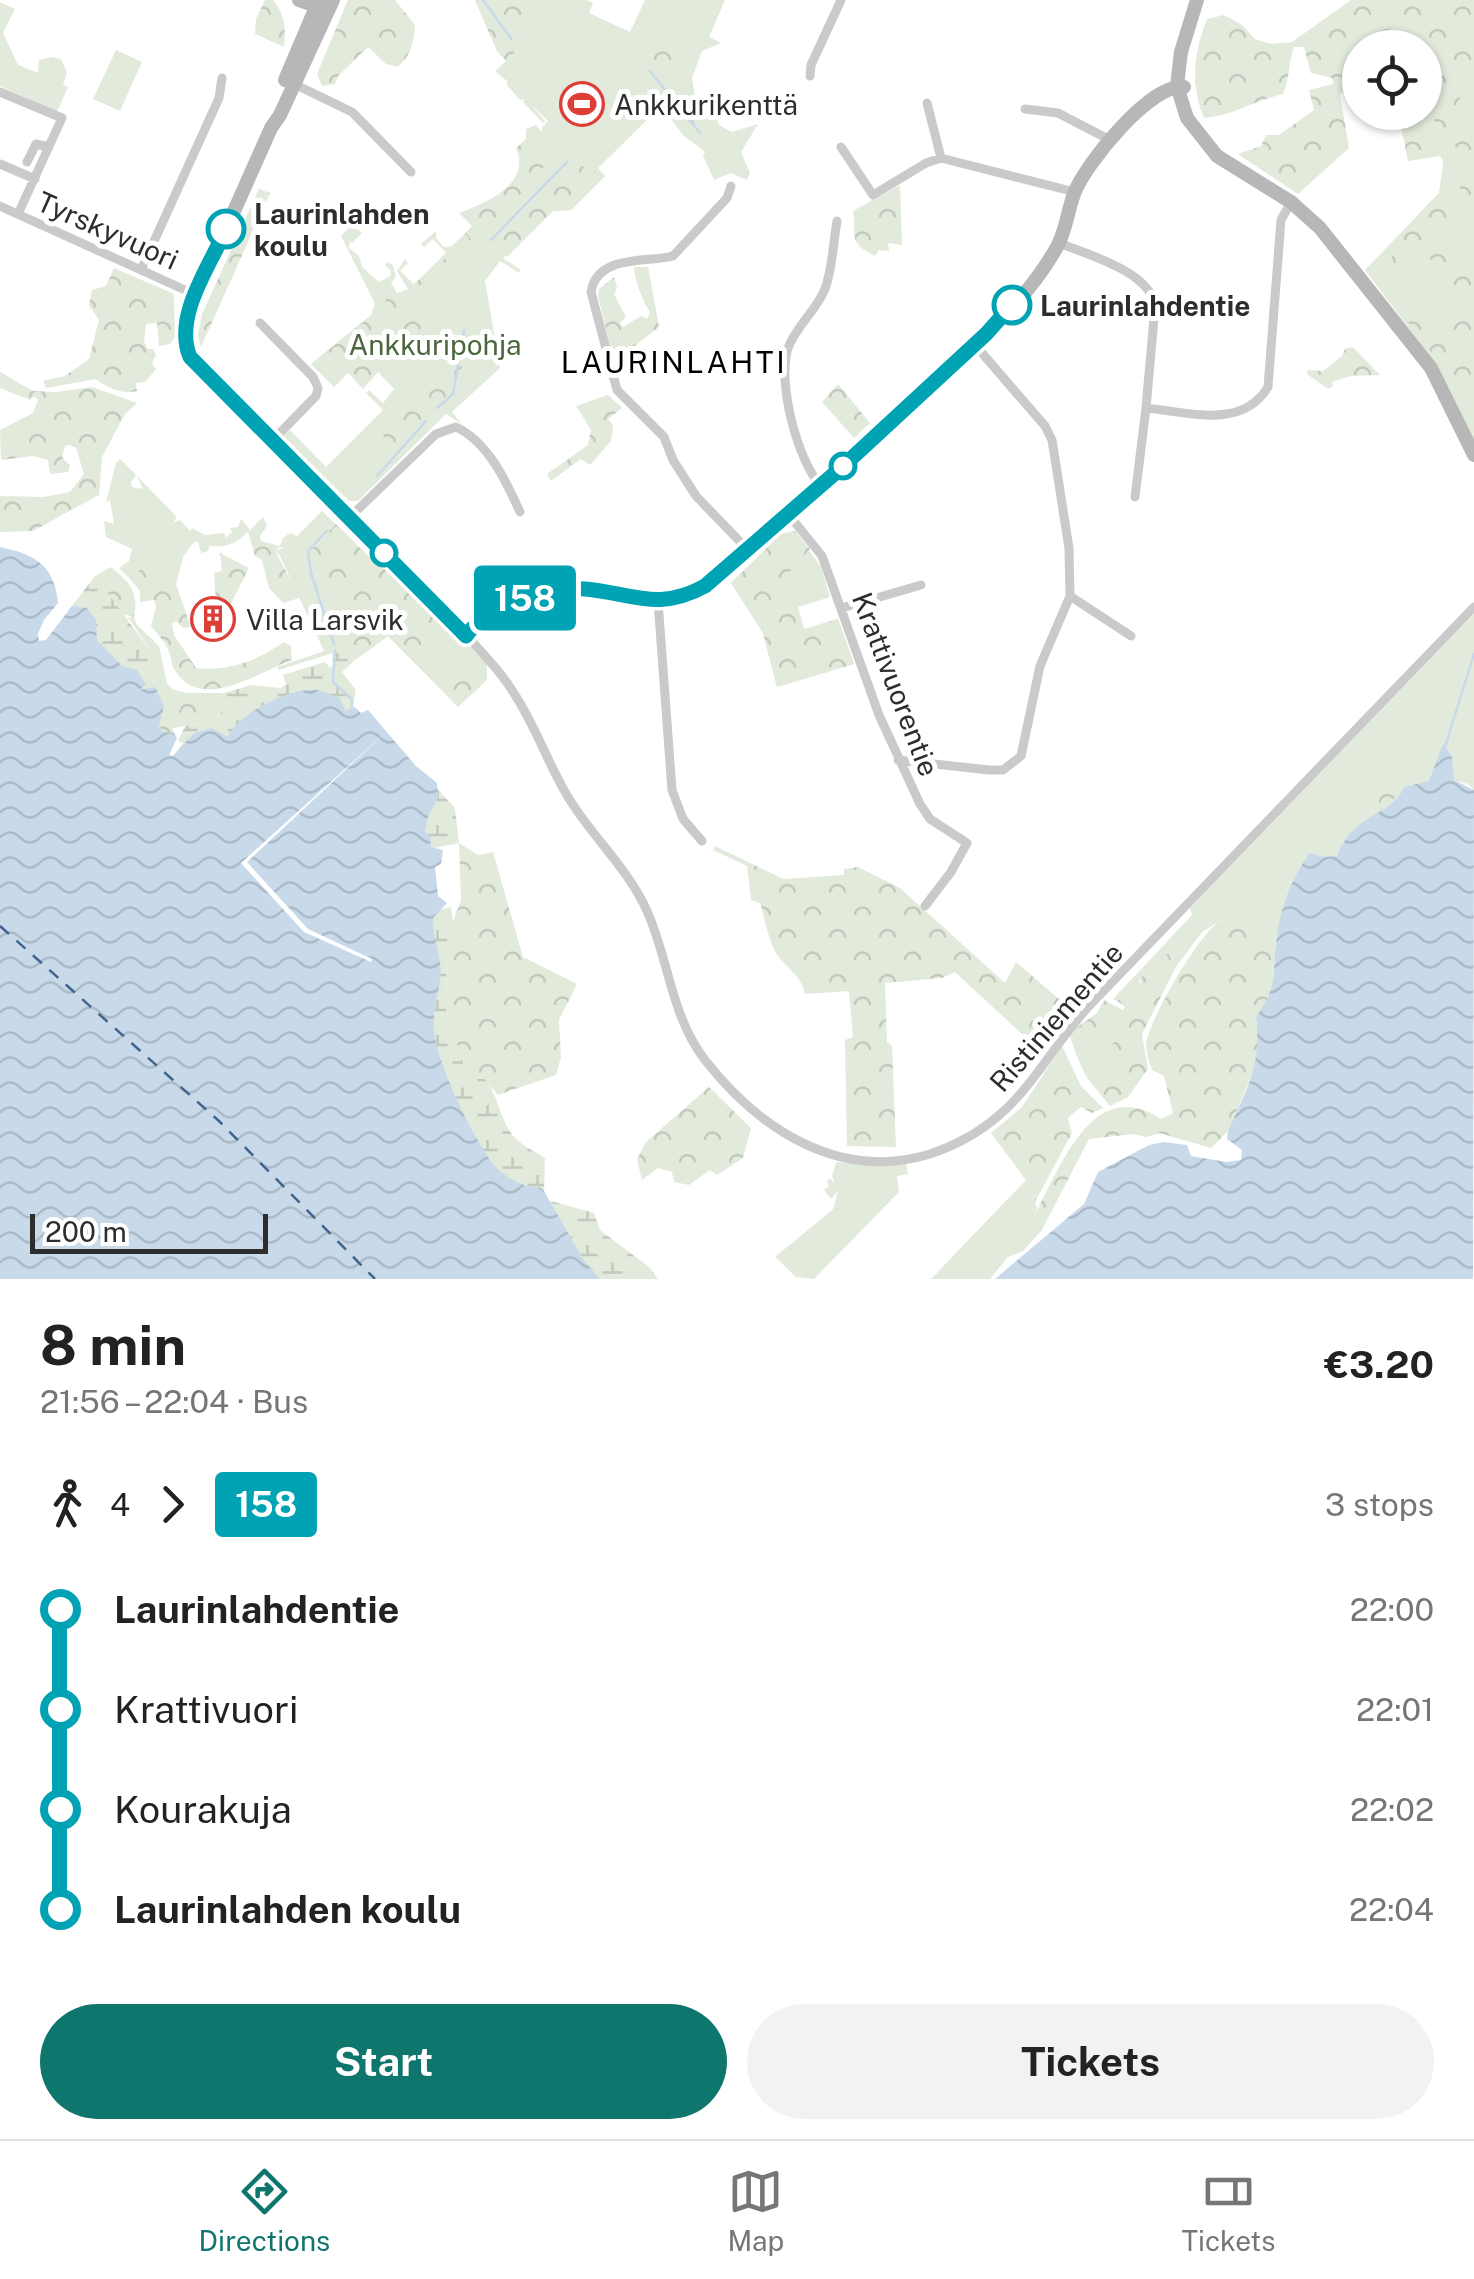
<!DOCTYPE html>
<html lang="en">
<head>
<meta charset="utf-8">
<style>
	body { margin:0; font-family:"Public Sans",sans-serif; background:#f2f2f2; color:#222; height:100vh; display:flex; flex-direction:column; font-size:38px; white-space:nowrap }
	* { box-sizing:border-box; margin:0 }
	p { font-size:32px; color:#767676 }
	.icon { flex:none; width:55px; height:55px; fill:none; stroke:currentColor; stroke-width:2; stroke-linecap:round; stroke-linejoin:round }
	.map { position:relative; height:1279px; overflow:hidden }
	.side { display:flex; flex-direction:column; background:#fff; flex:1 }
	.side>* { flex:none }
	.badge { padding:0 20px; border-radius:8px; font-size:35px; line-height:65px }
	.tools { position:absolute; left:1342px; top:30px; display:grid; gap:20px }
	.tools a { display:grid; place-items:center; width:100px; height:100px; border-radius:50%; background:#fff; box-shadow:0 2px 8px #0004; font-size:50px }
	.scale { position:absolute; left:30px; bottom:25px; width:238px; box-sizing:border-box; padding-left:10px; border:5px solid #2d2d2d; border-top:0; font-size:28px; line-height:35px; white-space:nowrap; color:#2d2d2d; -webkit-text-stroke:8px #fff; paint-order:stroke }
	.map>.badge { position:absolute; translate:-50% -50%; box-shadow:0 0 0 5px #fff }
	.legs { display:flex; align-items:center; gap:15px; height:110px; padding:0 40px; font-size:32px }
	.legs p { margin-inline-start:auto }
	.overview { display:flex; align-items:center; justify-content:space-between; height:170px; padding:0 40px }
	h1 { font-size:55px; font-weight:700; line-height:75px }
	.cta { display:flex; gap:20px; margin-top:auto; padding:20px 40px }
	.cta a { flex:1; height:115px; border-radius:60px; background:#0f766e; color:#fff; font-size:40px; font-weight:700; line-height:115px; text-align:center }
	.cta a+a { background:#f2f2f2; color:#222 }
	ul { padding:0 40px; list-style:none }
	li { display:flex; align-items:center; gap:35px; height:100px; font-size:38px }
	li i { display:grid; place-items:center; width:15px; height:100%; margin:0 12px; background:currentColor }
	li i::after { content:''; width:25px; height:25px; margin:-12px; border:8px solid; border-radius:50%; background:#fff }
	li p { margin-inline-start:auto }
	li:first-child i { background:linear-gradient(#0000 50%,currentColor 0) }
	li:last-child i { background:linear-gradient(currentColor 50%,#0000 0) }
	.menu { display:flex; justify-content:space-around; align-items:center; height:140px; border-top:2px solid #e0e0e0; background:#fff; font-size:28px; color:#767676 }
	.menu a { display:grid; justify-items:center; gap:5px }
	.menu .current { color:#0f766e }
	.map>svg:first-child { display:block }
	.green { fill:#e2eadc }
	.forest { fill:url(#forest-crowns) }
	.wetland { fill:url(#wetland-marsh) }
	.water { fill:url(#water-waves) }
	.pier { fill:#fff }
	.lines { fill:none; stroke-linecap:round; stroke-linejoin:round }
	.stream { stroke:#c8d9ea; stroke-width:2.5 }
	.ferry { stroke:#3f658c; stroke-width:2.5; stroke-dasharray:12 10; stroke-linecap:butt }
	.street { stroke:#cacaca; stroke-width:9 }
	.secondary { stroke:#b7b7b7; stroke-width:14 }
	.line-1-casing { stroke:#fff; stroke-width:22 }
	.line-1 { stroke:#00a3b4; stroke-width:15 }
	.stop-1-dot { fill:#fff; stroke:#00a3b4; stroke-width:5 }
	.labels { text-anchor:middle; dominant-baseline:central; stroke-width:10; stroke-linejoin:round; paint-order:stroke }
	.poi-label { font-size:28px; fill:#2d2d2d; stroke:#fff; text-anchor:start }
	.stop-label { font-size:28px; font-weight:bold; fill:#2d2d2d; stroke:#fff; text-anchor:start }
	.street-label { font-size:28px; fill:#2d2d2d; stroke:#fff }
	.park-label { font-size:28px; fill:#4c673d; stroke:#fff }
	.neighbourhood-label { font-size:30px; letter-spacing:2.5px; fill:#000; stroke:#fff }
</style>
</head>
<body>
<div class="map">
<svg width="1474" height="1279" viewBox="0 0 1474 1279">
	<defs>
		<pattern id="forest-crowns" width="20" height="18" patternUnits="userSpaceOnUse" patternTransform="scale(2.5)"><rect width="20" height="18" fill="#e2eadc"/><path d="M2 6a3 3 0 1 1 6 0M12 15a3 3 0 1 1 6 0" fill="none" stroke="#c2c9bd"/></pattern>
		<pattern id="wetland-marsh" width="20" height="14" patternUnits="userSpaceOnUse" patternTransform="scale(2.5)"><rect width="20" height="14" fill="#e2eadc"/><path d="M1 5h8M5 5V1M11 12h8M15 12V8" fill="none" stroke="#c2c9bd"/></pattern>
		<pattern id="water-waves" width="16" height="10" patternUnits="userSpaceOnUse" patternTransform="scale(2.5)"><rect width="16" height="10" fill="#c8d9ea"/><path d="M0 5q4-4 8 0t8 0" fill="none" stroke="#acbbc9"/></pattern>
	</defs>
	<rect width="100%" height="100%" fill="#fff"/>
	<path class="green" d="M475,0h112l6,3 -4,10 41,19 15,-32h80l-16,37 12,6 -19,8 -10,27 5,30 19,9 3,8 13,7 26,-8 -17,28 9,21 -3,7 -16,-7 -17,7 -11,-24 2,-4 -22,-17 -12,-16 -25,-3 2,3 -50,49 7,8 -34,34 -18,1 -50,47 18,12 -2,3 -19,-12 -15,20 15,87 -48,44 10,12 -16,-10 -88,87h-9l-66,-65 7,-6 36,37 57,-57 -17,-17 3,-3 14,13 11,-14 -16,-17 -15,17 -15,-16 -14,14 -23,-23 60,-49 4,-11 -34,-68 12,-12 9,9 -10,10 -2,-2 -1,7 10,8 3,11 17,15 11,-6 1,-5 -6,-6 3,-3 5,3 3,12 -5,6 6,10 11,-4 -11,-18 8,-12 3,4 -8,8 14,13 32,-31 -13,-14 -9,8 -3,-3 15,-13v7l8,9 8,-1 91,-89 -1,-30 6,-6 -17,-16 14,16 -2,2 -20,-21 2,-3 -5,1 -13,-15v-4l-12,-10 11,-10 -9,-10z
		M0,2l15,7 -12,24 15,32 20,8 1,-13 14,-3 8,2 6,13 -4,13 5,2 -11,25 -57,-26z
		M116,50l26,12 -22,49 -27,-12z
		M1474,70v374l-42,-85 -67,-89 74,-77 5,-36 -24,-44 5,-1v-22l29,-8z
		M120,459l16,16 -5,7 1,5 11,2 -6,-13 40,41 -4,6 7,-3 10,11 2,-3 13,7 19,-2 2,5 6,-6 -2,-4 8,-1 3,-8 9,11c-14,14 -23,18 -41,16l-1,5 -7,2 -3,-11h-4l-11,15 -11,3 -25,-8 -6,17 -12,9 -10,-10 10,-7 3,-12 -26,-12 -2,-16 10,3 -4,-24 -4,2 10,-39z
		M322,511l48,47 26,15 47,52 9,3 35,36v16l-29,27 -70,-71 -33,24 -19,-8 -57,18 -2,-3 47,-16 -45,-97 -5,-3 12,-4z
		M795,531l26,36 9,30 -32,10 6,22 34,-10 16,45 -77,23 -14,-54 -32,-50 50,-49z
		M1474,614v176l-6,-6 -31,-8 -16,9 -17,2c-13,31 -50,25 -67,70h-14l-41,60 -6,21 -55,-18 -19,12 -26,35 -7,-13 -21,25 -9,1 1,4 -23,17 -4,-2 79,-84 -2,-7z
		M128,617h6l3,8 22,21 8,37 5,6 14,4 -6,17 -12,10 -6,-5 2,-10 -9,-17 -16,3 13,-38z
		M1108,1020l22,15 -17,34 -26,9 -10,-21 26,-18 -3,-16z
		M836,1162l43,4 27,-3 2,11 -11,2 2,16 -85,87 -18,-2 -21,-20 58,-48 5,-18 -7,8 -7,-9 5,-4 -2,-4 3,-4 5,6 -3,-8z
		M1026,1180l11,28 -14,43 -15,6 -18,22h-59z"/>
	<path class="forest" d="M265,0h8c12,15 13,28 11,47l-29,-13 1,-15z
		M348,0h47l20,25c-1,17 -4,30 -17,42l-12,-3 -18,-17 -29,28 -4,9 -13,2 -5,-12z
		M475,0h51l15,10 -33,52 -11,-11z
		M1351,0h123v70l-20,12 20,56v32l-49,-61v-61h-65v29l-20,18 9,53 -51,46 -60,-40 23,-8 5,-11h13l35,-25 -5,-20 24,-6 -1,-6 -21,-5 -7,-26h-10c-6,17 -4,31 -11,47 -30,7 -48,21 -79,24 -14,-34 -10,-66 3,-99l17,-4 18,10 13,14 16,5 21,-2z
		M674,14l5,22 11,16 -14,13 -2,8 24,43 -4,7h-4l-44,-51 3,-16 14,-15 -1,-14z
		M1406,113h11l54,65 3,15 -6,8 -28,-45 -32,5 -8,-39z
		M536,125l17,20 -1,12 -67,78 -17,-4 4,-5 -13,-13c27,-10 73,-29 57,-65l10,-9v-10z
		M573,162l32,14 -34,34 -18,1 -46,46 -17,-12z
		M900,185l2,60 -14,-2 1,8 -10,-1 -4,6c-28,-14 -18,-19 -22,-45z
		M259,189l11,4 -69,154 -3,-12 4,-21z
		M1439,193l19,22 -8,13 -3,35 -34,-7 -12,3 -10,37 -8,-7c11,-50 22,-61 56,-96z
		M466,233l5,6c0,25 -23,44 -44,54l-12,-10 36,-29 -3,-4z
		M1474,264l-3,80 -28,-14 15,-65z
		M634,267h14l11,60 -27,21 -20,6 -14,-58 1,-7 15,-12 3,11 -3,6 12,23 -6,6 3,4 18,-11 6,3 3,-7c-7,-11 -16,-32 -16,-45z
		M114,268l60,26 1,43 -5,7 -11,2 -2,-23 -11,1 -2,18 4,7h5l3,6 -4,8 4,6 -11,13 -9,1 1,8c-13,4 -31,-3 -41,-12l-50,9 -3,-7 22,-5 24,-17 10,-39 -10,-15 3,-15 14,-4z
		M401,292l6,9 20,6c-7,31 -9,29 -39,33l-8,-31 8,-4 -3,-7z
		M372,315l11,47 -15,19 -20,-10 -11,10 -26,-17z
		M1405,320c24,1 30,8 43,28l20,4 6,38 -18,1 -29,-45 1,-6z
		M1353,347l27,28 -29,1 -19,6 1,4 -5,3 -21,-15 1,-4 15,1 19,-15 3,-7z
		M455,361l8,2 -6,26 -22,20 -15,-10 10,-18 12,-6 2,-9z
		M0,372l33,19 23,1 36,-5 45,16 -12,11 -23,43 -3,38 -66,36 -33,1v-36l43,1 27,-5 14,-18 -8,-26 -6,-3 -5,1 -3,11 8,9 -2,6 -18,2 -2,-14 -15,-4 -32,4 -1,-30 33,-17 5,-13 -4,-4 -4,4 -30,-12z
		M838,384l32,39 -16,15 -32,-36z
		M608,395l14,13 -14,11 5,6 -2,16 -21,24 -9,-6 -30,22 -4,-7 41,-29 3,-15 -15,-24z
		M400,408l33,9 -2,11 -43,43 -12,-14 12,-33z
		M263,517l4,9 -7,10 1,5 19,5 3,-8 7,-5 19,9 -8,11 -21,-6 -5,3 14,27h14l1,9 -5,12 -16,5 -14,-15 -7,-28 -7,-4 -7,-24z
		M336,524l34,34 26,15 43,46 4,6 -3,10 41,35 2,13 -25,24 -16,-17 15,-15 -29,-30 -16,15 -24,-24 -33,24 -19,-8c-3,-36 -15,-65 -29,-97z
		M795,531l15,18 -27,30 21,50 34,-10 16,45 -77,23 -14,-54 -32,-50 50,-49z
		M147,552l25,8 11,-3 -7,27 15,43 -8,1 -7,-7 -4,2 2,12 22,33c34,4 61,-8 88,-26l7,4 1,14c-36,13 -93,55 -119,7 -2,-5 -2,-10 -4,-15 -3,-10 -12,-18 -18,-26l5,-19 -2,-7 -14,2v-11l-11,-13 12,-9 -1,-9z
		M220,553l29,15 -23,45 -10,-12 -2,-28 8,-2z
		M111,567c19,16 28,24 23,50l-13,-3 -26,-38z
		M186,693h38v18l-18,11 -33,6 1,5 -10,-1 -5,-5 3,-12 6,4 12,-9z
		M1378,777l14,1 5,8 -2,12 -38,18h-10c3,-22 10,-32 31,-39z
		M459,843l19,12 15,-3 30,105 54,27 -18,36 2,37 -5,18 -58,20 -13,-15 -17,-2 -22,-66 1,-74 14,-38z
		M715,846l68,33 61,-4v-6l14,-2 42,21 105,95 11,-21 57,49 -31,37h-5l-82,-76 -13,6 -57,5 2,59 5,4 4,101 -49,-1 -2,-106 8,-3 -4,-46 -44,3c-4,-20 -19,-25 -29,-41 -8,-15 -11,-33 -16,-50l-9,-3 -4,-34 -34,-16z
		M1221,920l55,18 -4,56 -16,23 4,30 -4,18 -28,66 -17,17 -52,-15 -13,4 -12,-3 -45,5 -47,91 -19,21 -11,4 -3,-5c6,-12 18,-20 24,-32 26,-46 58,-145 128,-99l12,-6 -9,-37 -12,-6c-3,-9 -8,-22 -5,-31 8,-28 50,-103 74,-119z
		M1168,953l8,14 -34,67 6,35 -20,28 -18,9 -23,-28 26,-9 -5,-23 21,-12 -21,-14 -7,3 5,9 -3,7 -26,18 -8,-24 28,-20 7,-13 19,10 2,-3 -8,-6 23,-17 3,-9 6,4z
		M1062,1046l19,40 22,22 -11,5 -11,-6 -13,11 4,15 -37,69 -9,-22 -35,-47 31,-26z
		M709,1087l42,41 -8,30 -26,17 -7,-5 -21,15 -15,-3 -2,-10 -14,-4 -16,12 -5,-21 9,-17z"/>
	<path class="wetland" d="M95,576l57,77 -6,32 -7,5 16,-3 9,18 -5,22 5,5 10,1 -16,10 -112,-103z
		M336,652l19,8 -13,12 14,18 -4,20 -179,46 10,-13 -5,-2 7,-15 21,-4 18,-11v-18l27,-8 30,3 5,-4 -3,-9 42,-13 5,6 3,-4 -1,-10z
		M435,786l20,22 4,35 -49,10z
		M451,907l2,15 -6,16 -1,74 22,66 17,1c15,19 15,44 31,60 7,7 20,13 29,19l-1,33 -5,-3 -34,7 -72,-103 -4,-180z
		M551,1201l43,12 6,17 49,37 9,12h-109l-3,-73z"/>
	<path class="water" d="M0,547c35,7 55,19 58,56l-14,17 -6,14 1,7 7,-1 26,-34 15,2 9,12 1,20 25,26 15,4 9,15 -7,5 16,-3 9,18 -5,22 5,5 10,1 3,5 -8,17 4,1 21,-23 18,-5 16,9c10,-24 63,-50 89,-47 7,1 16,6 23,8l5,13 10,-4 6,6 7,-3 48,56 21,17 1,14 -10,20 -3,15 5,3 1,12 12,3 -2,14 -6,3 3,29 9,7 -14,15c0,20 5,28 7,45 3,24 -9,45 -6,69 4,34 38,104 59,132 10,12 31,25 46,23l5,4 39,68 17,20h-600z
		M1443,744l9,12 2,24 20,10 -1,489h-478l89,-75 14,-32 51,-27 15,-3 23,3 4,11 35,6 15,-2 1,-10 -15,-11 1,-8c19,-44 34,-64 28,-114 22,-31 16,-40 20,-75 4,-33 15,-64 34,-89l13,4 14,-1c17,-44 54,-39 67,-69l25,-6z"/>
	<path class="pier" d="M386,732l-139,130 61,67 64,30 -1,3 -67,-30 -63,-69z"/>
	<g class="lines">
		<path class="stream" d="M483,0l29,40
			M650,71l50,62
			M491,240l76,-78
			M437,408l16,-14 11,-64
			M377,476l49,-55
			M327,531l-19,20 3,22 23,71
			M335,650l-2,32 19,17v9
			M1445,747l29,-93"/>
		<path class="ferry" d="M0,926l219,195 156,158"/>
		<path class="street" d="M810,76l1,-11 30,-65
			M292,83l60,29 59,60
			M0,92l62,26 -44,96
			M927,103l14,55
			M1025,109l33,4 52,27
			M841,147l32,48 53,-32 15,-5 134,34
			M27,162l9,-18 13,3
			M0,164l35,15
			M731,186l-4,12 -54,58c-26,7 -76,-2 -82,36l26,98 47,47 9,23 23,36 53,55
			M0,206l196,89
			M1059,243c29,12 93,29 96,64l-9,101c43,4 96,22 122,-21l13,-167 10,-18
			M141,270l78,-172 3,-20
			M260,323l53,54 5,11 -2,8 -44,45
			M821,486c-24,-26 -44,-104 -33,-138 8,-22 28,-37 37,-59 8,-22 8,-46 12,-68
			M1135,497l11,-89
			M789,515l33,41 57,159 41,89 10,15 37,24 -16,29 -26,34
			M350,517l86,-83 20,-7c32,15 50,54 64,85
			M1070,596l61,40
			M658,601l14,189 11,29 19,22
			M842,608l79,-23
			M467,636c17,19 35,37 48,59 21,32 33,69 53,102 24,40 60,71 79,114 22,49 24,105 58,149 54,69 134,122 225,94 24,-8 48,-21 67,-37 37,-31 60,-77 93,-112 129,-132 255,-266 384,-398
			M898,760l91,10h14l18,-14 19,-90 30,-70 -1,-48 -17,-108 -7,-14 -70,-81"/>
		<path class="secondary" d="M299,0l24,8
			M333,0l-53,115 -9,13 -81,182c-5,19 -6,35 3,51l274,275
			M1197,0l-16,52 -4,34 10,32 30,38 74,46 29,26 111,140 43,87
			M285,80l34,-80
			M467,636c8,-14 16,-14 29,-22 22,-14 46,-24 72,-25 59,-2 91,31 149,-10 66,-55 128,-115 191,-174 53,-48 115,-96 150,-160 8,-16 10,-35 16,-51 11,-30 77,-111 110,-107"/>
	</g>
	<g class="lines">
		<g class="line-1-casing">
			<path id="line-1" d="M226,229c-16,37 -53,87 -36,128l276,279c9,-14 17,-14 30,-22 28,-17 56,-27 89,-25 47,4 73,23 120,-3l136,-118 145,-134 26,-29"/>
		</g>
		<use href="#line-1" class="line-1"/>
	</g>
	<defs>
		<g id="stadium-ring" transform="scale(2.25)"><circle r="9.5" fill="#fff" stroke="#dd3e37" stroke-width="1.5"/><path d="M0-5a6.5 5 0 1 0 0 10a6.5 5 0 1 0 0-10ZM-3.5-1.8h7v3.6h-7Z" fill="#dd3e37"/></g>
		<g id="building-ring" transform="scale(2.25)"><circle r="9.5" fill="#fff" stroke="#dd3e37" stroke-width="1.5"/><path d="M-4-6H4V6H1V3H-1V6H-4ZM-2.5-4.3h1.7v1.8h-1.7ZM.8-4.3h1.7v1.8H.8ZM-2.5-1h1.7V.8h-1.7ZM.8-1h1.7V.8H.8Z" fill="#dd3e37"/></g>
	</defs>
	<g fill-rule="evenodd">
		<use href="#stadium-ring" x="582" y="104"/>
		<use href="#building-ring" x="213" y="619"/>
	</g>
	<g class="stop-1-dot">
		<circle cx="226" cy="229" r="18"/>
		<circle cx="1012" cy="305" r="18"/>
		<circle cx="843" cy="466" r="12"/>
		<circle cx="384" cy="553" r="12"/>
	</g>
	<g class="labels">
		<g class="poi-label">
			<text x="614" y="104">Ankkurikenttä</text>
			<text x="246" y="619">Villa Larsvik</text>
		</g>
		<g class="stop-label">
			<text x="254" y="213">Laurinlahden<tspan x="254" dy="32">koulu</tspan></text>
			<text x="1040" y="305">Laurinlahdentie</text>
		</g>
		<g class="street-label">
			<text transform="translate(108 230) rotate(24)">Tyrskyvuori</text>
			<text transform="translate(896 684) rotate(69)">Krattivuorentie</text>
			<text transform="translate(1056 1017) rotate(-49)">Ristiniementie</text>
		</g>
		<g class="park-label">
			<text x="435" y="344">Ankkuripohja</text>
		</g>
		<g class="neighbourhood-label">
			<text x="674" y="362">LAURINLAHTI</text>
		</g>
	</g>
</svg>
<div class="tools">
<a><svg class="icon" aria-label="locate" viewBox="0 0 24 24"><circle cx="12" cy="12" r="6"/><path d="M12 2v4M12 18v4M2 12h4M18 12h4"/></svg></a>
</div>
<div class="scale">200 m</div>
<b class="badge" style="left:525px;top:598px;background:#00a3b4;color:#fff">158</b>
</div>
<section class="side">
<div class="overview"><div><h1>8 min</h1><p>21:56 – 22:04 · Bus</p></div><b>€3.20</b></div>
<div class="legs"><svg class="icon" aria-label="walk" viewBox="0 0 24 24"><circle cx="13" cy="4" r="2"/><path d="M13 8l-2 6 4 7M11 14l-3 7M7 12l3-4h3l4 4"/></svg>4<svg class="icon" aria-label="forward" viewBox="0 0 24 24"><path d="M9 5l7 7-7 7"/></svg><b class="badge" style="background:#00a3b4;color:#fff">158</b><p>3 stops</p></div>
<ul>
<li><i style="color:#00a3b4"></i><b>Laurinlahdentie</b><p>22:00</p></li>
<li><i style="color:#00a3b4"></i><span>Krattivuori</span><p>22:01</p></li>
<li><i style="color:#00a3b4"></i><span>Kourakuja</span><p>22:02</p></li>
<li><i style="color:#00a3b4"></i><b>Laurinlahden koulu</b><p>22:04</p></li>
</ul>
<div class="cta"><a>Start</a><a>Tickets</a></div>
</section>
<nav class="menu">
<a class="current"><svg class="icon" aria-label="directions" viewBox="0 0 24 24"><path d="M12 3l9 9-9 9-9-9zM9 14v-3h6M13 9l2 2-2 2"/></svg>Directions</a>
<a><svg class="icon" aria-label="map" viewBox="0 0 24 24"><path d="M3 6l6-2 6 2 6-2v14l-6 2-6-2-6 2zM9 4v14M15 6v14"/></svg>Map</a>
<a><svg class="icon" aria-label="tickets" viewBox="0 0 24 24"><path d="M3 7h18v10H3zM15 7v10"/></svg>Tickets</a>
</nav>
</body>
</html>
